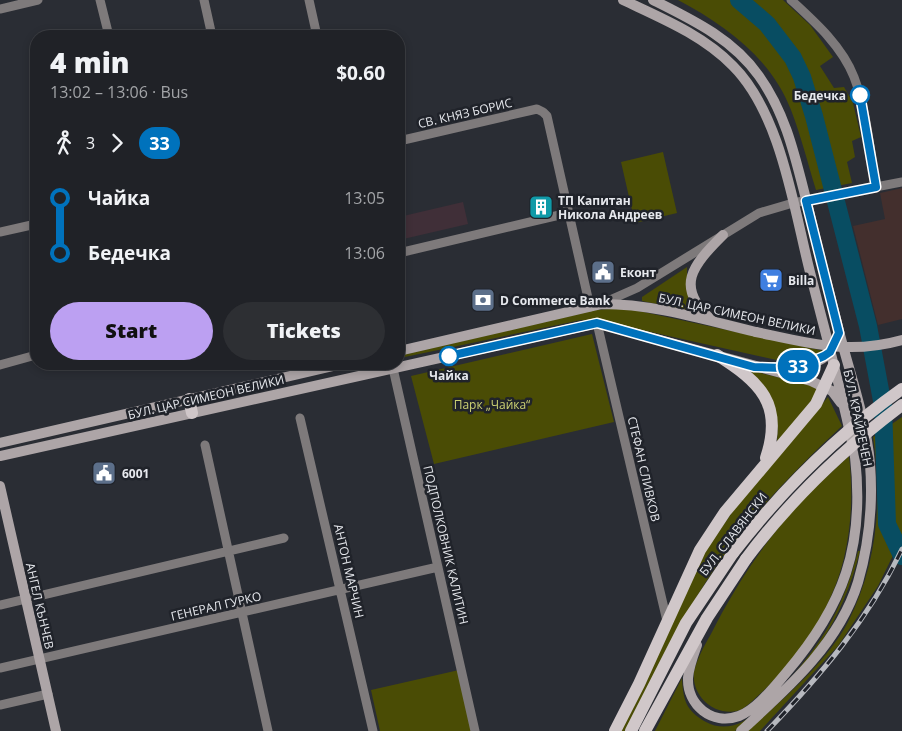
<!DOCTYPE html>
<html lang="en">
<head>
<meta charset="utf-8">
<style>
	body { margin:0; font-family:"Open Sans",sans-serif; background:#2d2f33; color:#f1f3f6; height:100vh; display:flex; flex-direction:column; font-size:19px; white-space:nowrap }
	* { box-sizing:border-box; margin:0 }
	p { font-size:16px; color:#a2a4a7 }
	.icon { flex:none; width:28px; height:28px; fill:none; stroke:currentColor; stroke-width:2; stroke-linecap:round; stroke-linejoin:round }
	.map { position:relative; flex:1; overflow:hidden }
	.sheet { position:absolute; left:30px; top:30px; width:375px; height:340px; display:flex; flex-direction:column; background:#202227; border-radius:20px; box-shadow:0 2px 8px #0003,0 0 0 1px #3d3f44 }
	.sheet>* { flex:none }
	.badge { padding:0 10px; border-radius:16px; font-size:18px; line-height:32px }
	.map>.badge { position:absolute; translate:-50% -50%; box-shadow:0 0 0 2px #fff }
	.legs { display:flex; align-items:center; gap:8px; height:55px; padding:0 20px; font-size:16px }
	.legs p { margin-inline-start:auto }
	.summary { display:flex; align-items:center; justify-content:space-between; height:85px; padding:0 20px }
	h1 { font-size:28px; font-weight:800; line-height:38px }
	.cta { display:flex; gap:10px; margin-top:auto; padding:10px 20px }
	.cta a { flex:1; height:58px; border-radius:30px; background:#bca0f2; color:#111; font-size:20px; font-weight:800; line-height:58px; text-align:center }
	.cta a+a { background:#2d2f33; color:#f1f3f6 }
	ul { padding:0 20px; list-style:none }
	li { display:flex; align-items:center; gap:18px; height:55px; font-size:19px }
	li i { display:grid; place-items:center; width:8px; height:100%; margin:0 6px; background:currentColor }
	li i::after { content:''; width:12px; height:12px; margin:-6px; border:4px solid; border-radius:50%; background:#202227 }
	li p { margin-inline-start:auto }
	li:first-child i { background:linear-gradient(#0000 50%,currentColor 0) }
	li:last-child i { background:linear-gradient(currentColor 50%,#0000 0) }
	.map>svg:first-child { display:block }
	.commercial { fill:#432f2d }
	.industrial { fill:#402f38 }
	.green { fill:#4a4c05 }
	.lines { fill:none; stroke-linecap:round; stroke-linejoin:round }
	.river { stroke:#084d62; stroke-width:18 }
	.street { stroke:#7e7a7b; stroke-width:9 }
	.secondary { stroke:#ada5a7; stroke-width:10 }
	.primary { stroke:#d0c7c9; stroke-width:12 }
	.rail-casing { stroke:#b7b9bf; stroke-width:5 }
	.rail { stroke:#20232a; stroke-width:3; stroke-dasharray:9; stroke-linecap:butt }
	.secondary-bridge { stroke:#ada5a7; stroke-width:10 }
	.primary-bridge { stroke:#d0c7c9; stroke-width:12 }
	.line-1-casing { stroke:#fff; stroke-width:11 }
	.line-1 { stroke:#0072bc; stroke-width:8 }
	.stop-1-dot { fill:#fff; stroke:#0072bc; stroke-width:2.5 }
	.labels { text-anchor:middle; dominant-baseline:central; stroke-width:5; stroke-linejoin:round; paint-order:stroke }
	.stop-label { font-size:12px; font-weight:bold; fill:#e6e8ed; stroke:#20232a; text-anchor:end }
	.street-label { font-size:12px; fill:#e6e8ed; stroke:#20232a }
	.poi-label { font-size:12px; font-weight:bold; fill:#e6e8ed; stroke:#20232a; text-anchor:start }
	.park-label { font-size:12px; fill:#ccd173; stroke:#20232a }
</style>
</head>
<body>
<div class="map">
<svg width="902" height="731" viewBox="0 0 902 731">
	<rect width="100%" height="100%" fill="#2a2d34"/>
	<path class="commercial" d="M902,188v131l-24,6 -25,-99 32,-7 -5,-26z"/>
	<path class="industrial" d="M463,202l5,22 -69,16v-23z"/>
	<path class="green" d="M678,0h105l27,25 23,32 -13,9 14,22 10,-1 9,16 8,34 -9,4 3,16 -8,5 5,21 -36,7c-8,-26 -15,-54 -25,-80 -20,-52 -66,-85 -113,-110z
		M663,152l14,61 -42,10 -14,-61z
		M687,267v26l10,19 -55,-11v-4z
		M625,308l199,43 -21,10h-22l-175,-39 -25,-2 -181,38 2,-3 194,-45z
		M592,334l22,88 -180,42 -23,-88z
		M752,371l67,16 1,3 -43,53c2,-32 -2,-48 -26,-69z
		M828,397l14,29c-54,50 -105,104 -143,167 -28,44 -50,92 -73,138h-6l85,-179 28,-41z
		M902,417v120l-24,49 -40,60 -78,85h-12c33,-30 79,-69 100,-109 29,-57 35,-122 25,-185z
		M849,456c4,35 3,67 -5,102 -12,50 -44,99 -82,134 -6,5 -13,13 -20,17 -7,4 -19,3 -26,0 -14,-6 -24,-21 -22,-37 3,-13 10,-26 17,-38 19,-38 42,-75 69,-108 21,-26 45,-48 69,-70z
		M858,551h2c-22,86 -60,124 -125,180h-80l27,-53c1,22 4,33 24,44 11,6 24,6 36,0 28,-15 69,-66 85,-93 14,-24 24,-51 31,-78z
		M459,670l14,61h-93l-9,-41z"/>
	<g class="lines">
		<path class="river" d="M739,0l28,24 26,34 9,19 12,39 54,210 15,80 4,118 15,32"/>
		<path class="street" d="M100,0l9,36
			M204,0l8,36
			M309,0l8,36
			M791,0c24,22 51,46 63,77 13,34 16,74 22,110
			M0,9l38,-9
			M399,141l138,-32 6,3 4,4 43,191
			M0,232l36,-8
			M399,253l169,-40
			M603,303l34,-15 122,-75 34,-10 109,-21
			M597,323l70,298
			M392,364l83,367
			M0,365l36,-10
			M300,418l73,313
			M205,445l63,286
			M0,605l284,-67
			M0,668l438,-101
			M0,705l48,-11"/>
		<path class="secondary" d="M623,0c38,18 80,35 110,66 49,49 61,145 78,210 15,60 32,120 44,181 10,89 -11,148 -69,216 -13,15 -29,36 -47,43 -27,10 -52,-11 -51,-38 1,-12 5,-22 9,-33
			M653,0c40,20 80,39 106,76 28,39 37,85 49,131 9,39 19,77 29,116 11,46 29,93 33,141 3,39 -1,80 -12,118 -19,62 -71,107 -117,149
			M713,321c-40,-34 -20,-56 10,-86
			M399,351l203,-47c53,0 103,16 154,28
			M774,367c18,1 49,0 59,-20
			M0,443l342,-79
			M0,456l597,-133 214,58 21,10 9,12
			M0,486l56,245"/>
		<path class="primary" d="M717,355c43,27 67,49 49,103
			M189,399l3,14
			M615,731l24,-47 61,-134 25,-38 91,-108 18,-39
			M631,731l55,-108 47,-70
			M645,731l62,-113 39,-59"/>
		<g class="rail-casing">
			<path id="rail" d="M767,731c53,-55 102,-112 135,-182"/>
		</g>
		<use href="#rail" class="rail"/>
		<path class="secondary-bridge" d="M756,332c52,11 93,23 146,8"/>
		<path class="primary-bridge" d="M733,553c49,-63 104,-118 169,-164
			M746,559c45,-60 96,-109 156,-154"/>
	</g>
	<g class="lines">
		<g class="line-1-casing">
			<path id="line-1" d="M449,356l148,-33 157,44 27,1 20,-2 23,-10 6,-4 9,-19 -33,-132 70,-14 -16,-92"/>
		</g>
		<use href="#line-1" class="line-1"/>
	</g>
	<defs>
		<g id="building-square" transform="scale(1.25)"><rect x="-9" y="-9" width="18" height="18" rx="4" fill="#0f9aa8" stroke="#20232a"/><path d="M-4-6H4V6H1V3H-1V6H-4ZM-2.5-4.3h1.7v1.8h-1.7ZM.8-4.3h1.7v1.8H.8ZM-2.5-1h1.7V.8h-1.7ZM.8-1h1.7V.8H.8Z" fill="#fff"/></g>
		<g id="civic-square" transform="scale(1.25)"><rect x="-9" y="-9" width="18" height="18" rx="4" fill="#5c6f8a" stroke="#20232a"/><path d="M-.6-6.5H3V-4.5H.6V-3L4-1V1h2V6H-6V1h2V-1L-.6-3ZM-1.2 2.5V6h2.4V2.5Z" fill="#fff"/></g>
		<g id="supermarket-square" transform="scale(1.25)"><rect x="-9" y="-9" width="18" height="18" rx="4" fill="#3f7fe0" stroke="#20232a"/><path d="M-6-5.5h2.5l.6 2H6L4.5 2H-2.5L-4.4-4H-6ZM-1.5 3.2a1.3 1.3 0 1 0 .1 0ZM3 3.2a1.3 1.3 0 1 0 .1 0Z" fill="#fff"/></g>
		<g id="bank-square" transform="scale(1.25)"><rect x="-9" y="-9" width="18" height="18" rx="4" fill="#5c6f8a" stroke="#20232a"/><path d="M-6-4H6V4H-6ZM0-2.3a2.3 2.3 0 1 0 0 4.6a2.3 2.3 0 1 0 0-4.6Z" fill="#fff"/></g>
	</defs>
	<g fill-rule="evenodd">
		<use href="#building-square" x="541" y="207"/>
		<use href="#civic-square" x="603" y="272"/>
		<use href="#supermarket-square" x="771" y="280"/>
		<use href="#bank-square" x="483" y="300"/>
		<use href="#civic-square" x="104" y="473"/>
	</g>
	<g class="stop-1-dot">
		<circle cx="860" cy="95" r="9"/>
		<circle cx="449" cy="356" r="9"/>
	</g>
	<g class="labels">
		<g class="stop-label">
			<text x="846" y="95">Бедечка</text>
			<text x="449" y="375" text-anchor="middle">Чайка</text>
		</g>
		<g class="street-label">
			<text transform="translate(465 113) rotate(-13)">СВ. КНЯЗ БОРИС</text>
			<text transform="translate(737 314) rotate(12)">БУЛ. ЦАР СИМЕОН ВЕЛИКИ</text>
			<text transform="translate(206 397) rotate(-13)">БУЛ. ЦАР СИМЕОН ВЕЛИКИ</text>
			<text transform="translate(858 418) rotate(78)">БУЛ. КРАЙРЕЧЕН</text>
			<text transform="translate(644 469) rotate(77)">СТЕФАН СЛИВКОВ</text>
			<text transform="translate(733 534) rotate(-52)">БУЛ. СЛАВЯНСКИ</text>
			<text transform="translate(446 545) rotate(77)">ПОДПОЛКОВНИК КАЛИТИН</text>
			<text transform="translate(349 571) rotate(77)">АНТОН МАРЧИН</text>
			<text transform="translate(40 606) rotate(77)">АНГЕЛ КЪНЧЕВ</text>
			<text transform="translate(216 606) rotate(-13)">ГЕНЕРАЛ ГУРКО</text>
		</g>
		<g class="poi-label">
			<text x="558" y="200">ТП Капитан<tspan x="558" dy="14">Никола Андреев</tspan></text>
			<text x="620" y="272">Еконт</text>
			<text x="788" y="280">Billa</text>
			<text x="500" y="300">D Commerce Bank</text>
			<text x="122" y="473">6001</text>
		</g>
		<g class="park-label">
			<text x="492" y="404">Парк „Чайка“</text>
		</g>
	</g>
</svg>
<b class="badge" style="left:798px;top:366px;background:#0072bc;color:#fff">33</b>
<section class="sheet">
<div class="summary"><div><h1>4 min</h1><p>13:02 – 13:06 · Bus</p></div><b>$0.60</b></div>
<div class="legs"><svg class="icon" aria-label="walk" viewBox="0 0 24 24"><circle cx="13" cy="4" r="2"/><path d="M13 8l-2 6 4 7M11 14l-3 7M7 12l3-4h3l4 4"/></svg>3<svg class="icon" aria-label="forward" viewBox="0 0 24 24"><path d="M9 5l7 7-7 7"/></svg><b class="badge" style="background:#0072bc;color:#fff">33</b></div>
<ul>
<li><i style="color:#0072bc"></i><b>Чайка</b><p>13:05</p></li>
<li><i style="color:#0072bc"></i><b>Бедечка</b><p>13:06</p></li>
</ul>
<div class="cta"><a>Start</a><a>Tickets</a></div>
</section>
</div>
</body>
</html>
